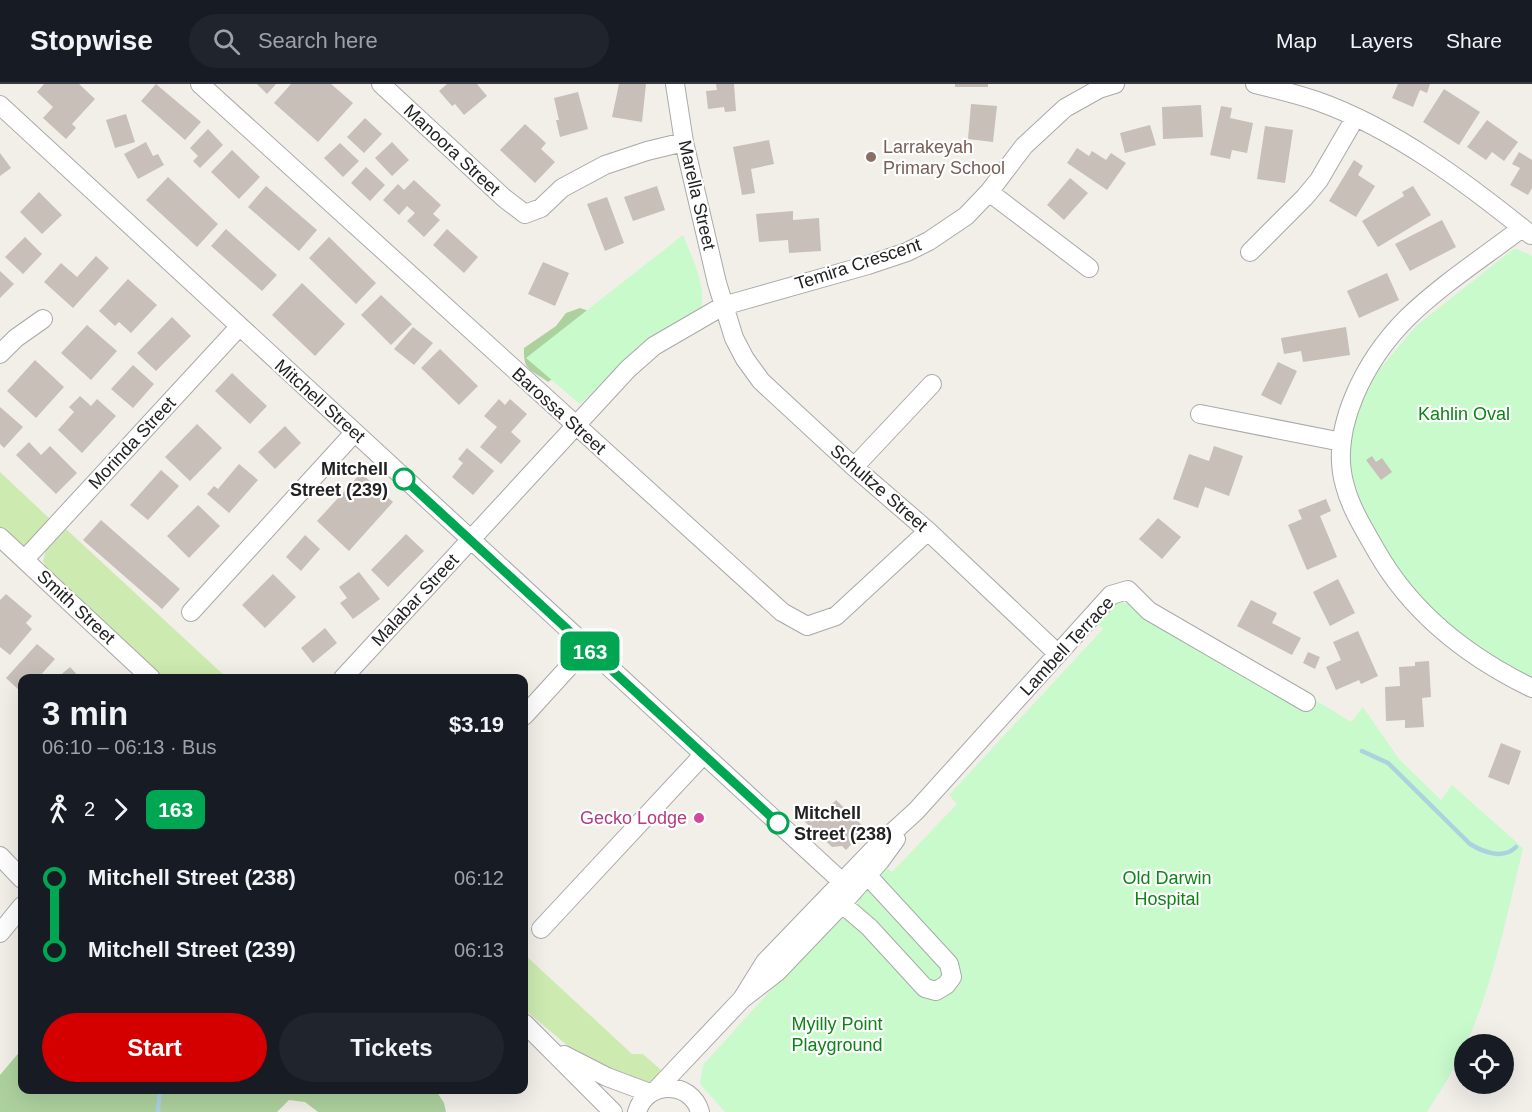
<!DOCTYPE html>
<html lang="en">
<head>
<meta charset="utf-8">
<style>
	body { margin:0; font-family:Helvetica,sans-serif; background:#20242c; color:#f1f3f6; height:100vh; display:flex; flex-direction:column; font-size:22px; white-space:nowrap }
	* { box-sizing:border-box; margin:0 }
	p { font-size:20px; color:#9ea1a6 }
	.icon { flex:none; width:33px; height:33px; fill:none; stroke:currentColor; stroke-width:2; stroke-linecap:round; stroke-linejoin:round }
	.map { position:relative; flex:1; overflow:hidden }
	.side { position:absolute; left:18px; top:590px; width:510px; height:420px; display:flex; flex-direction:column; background:#171b24; border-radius:12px; box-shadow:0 6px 24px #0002 }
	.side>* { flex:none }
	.badge { padding:0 12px; border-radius:9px; font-size:21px; line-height:39px }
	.fabs { position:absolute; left:1454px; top:950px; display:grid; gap:12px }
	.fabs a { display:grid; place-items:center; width:60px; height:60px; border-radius:50%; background:#171b24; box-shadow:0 6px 24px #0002; font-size:30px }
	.map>.badge { position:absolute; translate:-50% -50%; box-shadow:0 0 0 3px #fff }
	.legs { display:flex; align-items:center; gap:9px; height:66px; padding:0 24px; font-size:20px }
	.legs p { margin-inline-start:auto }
	.overview { display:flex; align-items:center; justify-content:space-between; height:102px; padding:0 24px }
	h1 { font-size:33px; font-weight:800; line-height:45px }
	.cta { display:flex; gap:12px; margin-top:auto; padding:12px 24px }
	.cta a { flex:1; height:69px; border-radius:36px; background:#d40000; color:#fff; font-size:24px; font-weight:800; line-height:69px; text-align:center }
	.cta a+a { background:#20242c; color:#f1f3f6 }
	ul { padding:0 24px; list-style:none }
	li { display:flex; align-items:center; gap:21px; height:72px; font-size:22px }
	li i { display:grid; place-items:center; width:9px; height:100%; margin:0 8px; background:currentColor }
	li i::after { content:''; width:15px; height:15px; margin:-8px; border:4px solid; border-radius:50%; background:#171b24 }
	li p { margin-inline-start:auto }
	li:first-child i { background:linear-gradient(#0000 50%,currentColor 0) }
	li:last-child i { background:linear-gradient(currentColor 50%,#0000 0) }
	header { display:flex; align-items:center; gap:36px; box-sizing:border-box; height:84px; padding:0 30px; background:#171b24; border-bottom:2px solid #363941 }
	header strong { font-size:28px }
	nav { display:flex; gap:33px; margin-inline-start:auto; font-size:21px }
	.search { width:420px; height:54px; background:#20242c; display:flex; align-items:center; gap:15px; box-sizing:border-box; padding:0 21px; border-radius:33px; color:#9ea1a6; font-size:22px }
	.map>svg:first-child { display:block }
	.grass { fill:#cdebb0 }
	.forest { fill:#add19e }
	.park { fill:#c8facc }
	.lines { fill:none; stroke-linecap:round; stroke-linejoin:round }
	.stream { stroke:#aad3df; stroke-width:4.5 }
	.building { fill:#c7bfb8 }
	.minor-casing { stroke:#a9a9a9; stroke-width:20 }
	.minor { stroke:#fff; stroke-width:18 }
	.line-1-casing { stroke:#fff; stroke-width:14 }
	.line-1 { stroke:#00a651; stroke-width:9 }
	.education-dot { fill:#8d6e63; stroke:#fff; stroke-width:2 }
	.stop-1-dot { fill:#fff; stroke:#00a651; stroke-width:3 }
	.hotel-dot { fill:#d1479c; stroke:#fff; stroke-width:2 }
	.labels { text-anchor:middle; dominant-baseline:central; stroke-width:4.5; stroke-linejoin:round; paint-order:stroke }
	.education-label { font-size:18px; fill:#785e54; stroke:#fff; text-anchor:start }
	.street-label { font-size:18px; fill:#222; stroke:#fff }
	.park-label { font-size:18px; fill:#0c8416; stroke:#fff }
	.stop-label { font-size:18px; font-weight:bold; fill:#222; stroke:#fff; text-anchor:end }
	.hotel-label { font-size:18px; fill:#b23c85; stroke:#fff; text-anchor:end }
</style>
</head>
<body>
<header>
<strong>Stopwise</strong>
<div class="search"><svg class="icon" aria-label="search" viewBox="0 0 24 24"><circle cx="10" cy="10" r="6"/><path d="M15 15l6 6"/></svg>Search here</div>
<nav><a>Map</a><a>Layers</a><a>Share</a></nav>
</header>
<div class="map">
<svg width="1532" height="1028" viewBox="0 0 1532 1028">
	<rect width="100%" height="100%" fill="#f2efe9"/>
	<path class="grass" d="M0,388l51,48 -22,26 -7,1 -22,-20z
		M66,445l161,149h-64l-114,-105 -6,-12 3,-11z
		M524,870l108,100h11l18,16 -9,11 -12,4 -65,-33 -51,-43z"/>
	<path class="forest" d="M580,224l9,3 -27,61 -14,10c-17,-13 -25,-10 -24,-34l32,-22 10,-13z
		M22,965v40h413l9,14 2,9h-128l-13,-10 -16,-2 -12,12h-277v-37z"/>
	<path class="park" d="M683,151c10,25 23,49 18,77l-50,28 -71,64 -54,-46z
		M1517,165l15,7v427l-59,-35 -66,-59 -49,-87 -11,-52 7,-32 24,-47 38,-45 96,-76z
		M1117,517l11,3 166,99 8,-11 49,30 12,-15 36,52 42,41 11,-15 71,63c-14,59 -26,118 -48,175 -12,31 -29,60 -48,89h-702l-25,-28 3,-19 181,-200 8,7 65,-68 -8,-9 154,-166 -8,-8z"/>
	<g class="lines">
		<path class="stream" d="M1362,667l26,12 82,81c13,8 33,16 46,3
			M158,1028l2,-23"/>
	</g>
	<path class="building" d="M44,0h35l16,15 -23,25 4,4 -10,11 -23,-21 10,-11 -16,-15z
		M156,0l45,38 -16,18 -44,-39z
		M257,0h19l-9,10z
		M291,0h40l22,19 -35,39 -44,-39z
		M447,0h30l10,12 -23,19 -9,-11 -3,2 -13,-15z
		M619,0h27l-4,38 -30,-5z
		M716,0h18l2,27 -11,1 -1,-5 -16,2 -2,-18 11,-1z
		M955,0h33v3h-33z
		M1398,0h32l-3,9 -7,-3 -7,17 -21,-9z
		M1444,5l36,23 -21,33 -36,-23z
		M578,8l10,37 -28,8 -4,-17h3l-5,-22z
		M971,20l26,2 -4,36 -25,-3z
		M1201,21l2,32 -40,2 -1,-32z
		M1221,22l11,2 -2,10 23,5 -6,30 -15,-3 -2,9 -20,-4z
		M126,30l9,28 -20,6 -9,-28z
		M365,34l17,16 -18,19 -17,-16z
		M1487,36l31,22 -14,19 -12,-9 -6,8 -19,-13z
		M525,40l21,19 -5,6 14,13 -20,21 -35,-33z
		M1150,41l6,20 -31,8 -5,-20z
		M1265,42l28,4 -8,53 -28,-4z
		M208,45l15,16 -23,23 -7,-7 5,-5 -8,-8z
		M769,56l5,24 -23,5 4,24 -13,2 -9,-48z
		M146,58l7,14 5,-2 6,11 -26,14 -14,-25z
		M392,58l17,18 -17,16 -17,-18z
		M340,59l19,18 -16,16 -19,-19z
		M1077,64l12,8 3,-5 14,9 5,-7 15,10 -19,27 -40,-27z
		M232,66l28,27 -21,22 -28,-27z
		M1519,68l13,8v28l-4,7 -18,-10 10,-17 -8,-4z
		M0,69l11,15 -11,8z
		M1354,76l9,6 -5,9 17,11 -19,31 -27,-16z
		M366,83l19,18 -15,16 -19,-18z
		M168,93l50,47 -21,23 -51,-47z
		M1070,94l18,15 -24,27 -17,-15z
		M414,96l27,25 -8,9 7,6 -16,17 -17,-16 8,-8 -8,-7 -8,9 -16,-15 15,-16 6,6z
		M266,102l51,44 -18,21 -51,-44z
		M657,102l8,24 -32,11 -9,-24z
		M1413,102l18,29 -53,32 -16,-26 42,-25 -2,-4z
		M39,108l23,23 -20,19 -22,-22z
		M607,113l17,46 -19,8 -18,-47z
		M793,127v9l26,-2 2,33 -32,2 -1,-13 -29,2 -3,-28z
		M1442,136l14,27 -46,24 -15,-27z
		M226,145l51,46 -15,16 -51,-45z
		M447,145l31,28 -14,16 -31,-28z
		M25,153l17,17 -19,20 -18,-17z
		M329,153l47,46 -20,21 -47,-46z
		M96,172l13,12 -36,40 -29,-26 17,-19 16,14z
		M543,178l26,11 -14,33 -27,-12z
		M0,187l14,13 -14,14z
		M1387,189l12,27 -40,18 -12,-27z
		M128,195l29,26 -26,28 -12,-11 -4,4 -16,-15z
		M302,199l43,41 -30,32 -43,-41z
		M381,211l31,29 -21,21 -30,-30z
		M172,233l19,19 -35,35 -19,-18z
		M87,241l30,26 -26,29 -30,-27z
		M413,243l20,16 -19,22 -20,-16z
		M1346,243l4,28 -47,7 -2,-11 -17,3 -3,-16z
		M440,265l38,37 -19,19 -38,-37z
		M35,276l29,27 -28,31 -29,-27z
		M1278,278l19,9 -16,34 -20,-10z
		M133,281l21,19 -21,24 -22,-19z
		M232,289l35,33 -17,18 -35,-33z
		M80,312l11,10 6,-7 19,17 -34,37 -24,-23 16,-18 -5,-5z
		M499,315l6,6 5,-6 17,15 -16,18 10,9 -20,23 -21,-17 17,-20 -13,-11z
		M0,323l23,20 -19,21 -4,-4z
		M197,340l25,24 -32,33 -25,-24z
		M285,342l16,17 -26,26 -17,-17z
		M29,358l12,13 9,-9 27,27 -21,21 -40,-39z
		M1214,362l29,10 -14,40 -24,-9 -7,21 -25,-9 16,-45 20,7z
		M467,364l27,23 -21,24 -21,-18 11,-14 -5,-4z
		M1372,372l4,6 6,-4 10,14 -11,8 -15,-20z
		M239,380l19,16 -29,33 -22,-19 7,-8 4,3z
		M161,386l18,16 -31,34 -18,-15z
		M361,389l32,29 -44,49 -32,-30z
		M1326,415l5,12 -11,5 17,41 -30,13 -19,-45 14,-6 -4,-9z
		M198,421l22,21 -31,32 -22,-22z
		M1158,434l23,19 -19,22 -23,-20z
		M101,436l79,69 -18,20 -79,-69z
		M406,450l18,17 -36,36 -17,-17z
		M305,451l15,14 -19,22 -15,-14z
		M359,488l21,27 -27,20 -13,-16 7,-5 -8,-11z
		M273,490l23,23 -31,31 -23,-23z
		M1338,495l17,34 -25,13 -17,-34z
		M6,510l26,22 -6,7 6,6 -22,26 -10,-8v-47z
		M1251,516l26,13 -5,10 29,15 -9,17 -55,-29z
		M325,544l12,15 -24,20 -12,-15z
		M1358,547l20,45 -17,8 -2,-4 -23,10 -10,-23 15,-7 -8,-18z
		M37,560l18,15 -17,19h-16v15l-16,-15z
		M1308,568l12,5 -5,12 -12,-6z
		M1429,577l2,36 -9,1 2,29 -19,1v-8l-19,1 -1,-34 15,-1 -1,-19 16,-1v-4z
		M70,583l10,11h-23z
		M1501,659l20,8 -12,34 -21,-8z
		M836,716l30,29 -20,21 -4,-4 -10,1 -27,-25 14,-15 5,5z"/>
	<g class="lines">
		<g class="minor-casing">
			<path id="minor" d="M200,0l582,528 25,14 29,-10 92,-85
				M381,0l123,114 21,16 16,-6 21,-20 43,-23 42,-14 37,-9
				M675,0l9,58 33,141 17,55 11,21 16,22 93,86 74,64 129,122
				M1255,0c21,5 42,10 62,17 77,27 151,83 214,134
				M0,21l853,787
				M989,108l100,76
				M1522,144c-38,29 -80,56 -115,90 -40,40 -79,110 -62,168 6,23 20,45 32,66 35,61 91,105 155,136
				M1250,168l55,-55 14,-17 36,-62
				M0,270l16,-16 27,-19
				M1200,330l142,28
				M854,383l78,-83
				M0,453l151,141
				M25,475l214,-232
				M191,528l163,-179
				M343,594l285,-309 26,-23 69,-40 145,-41 39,-13 22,-11 37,-25 23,-24 35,-46 41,-38 34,-19 16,-5
				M524,632l62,-68
				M0,772l22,23
				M842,820l27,23 56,61 11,3 10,-6 6,-8 -3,-13 -81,-88
				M541,845l163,-175
				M0,849l22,-27
				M742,915l23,-37 107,-111 44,-40 195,-216 17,-5 21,21 157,91
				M524,939l89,89
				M564,971l43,22 43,16
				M657,1005l85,-90 35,-27 65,-68 38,-43 16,-22
				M637,1028c9,-32 54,-32 63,0"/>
		</g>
		<use href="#minor" class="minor"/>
	</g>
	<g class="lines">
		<g class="line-1-casing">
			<path id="line-1" d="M404,395l374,344"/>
		</g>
		<use href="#line-1" class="line-1"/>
	</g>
	<circle class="education-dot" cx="871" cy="73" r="6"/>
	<g class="stop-1-dot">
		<circle cx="404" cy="395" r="10"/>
		<circle cx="778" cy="739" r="10"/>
	</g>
	<circle class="hotel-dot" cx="699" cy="734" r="6"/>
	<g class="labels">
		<g class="education-label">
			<text x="883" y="63">Larrakeyah<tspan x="883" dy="21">Primary School</tspan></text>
		</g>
		<g class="street-label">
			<text transform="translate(452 66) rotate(43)">Manoora Street</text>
			<text transform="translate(697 111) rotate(77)">Marella Street</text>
			<text transform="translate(858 180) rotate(-18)">Temira Crescent</text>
			<text transform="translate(320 317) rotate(42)">Mitchell Street</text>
			<text transform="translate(559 327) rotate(42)">Barossa Street</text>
			<text transform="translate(132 359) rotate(-47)">Morinda Street</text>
			<text transform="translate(879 404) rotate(41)">Schultze Street</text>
			<text transform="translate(415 516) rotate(-47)">Malabar Street</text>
			<text transform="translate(76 523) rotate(43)">Smith Street</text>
			<text transform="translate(1067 562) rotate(-47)">Lambell Terrace</text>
		</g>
		<g class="park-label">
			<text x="1464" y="330">Kahlin Oval</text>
			<text x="1167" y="794">Old Darwin<tspan x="1167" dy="21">Hospital</tspan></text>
			<text x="837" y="940">Myilly Point<tspan x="837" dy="21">Playground</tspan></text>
		</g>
		<g class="stop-label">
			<text x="388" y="385">Mitchell<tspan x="388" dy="21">Street (239)</tspan></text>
			<text x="794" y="729" text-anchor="start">Mitchell<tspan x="794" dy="21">Street (238)</tspan></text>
		</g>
		<g class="hotel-label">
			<text x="687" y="734">Gecko Lodge</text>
		</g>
	</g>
</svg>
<div class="fabs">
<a><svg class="icon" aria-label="locate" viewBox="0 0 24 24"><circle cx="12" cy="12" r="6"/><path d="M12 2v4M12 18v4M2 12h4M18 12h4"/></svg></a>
</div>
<b class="badge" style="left:590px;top:567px;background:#00a651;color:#fff">163</b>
<section class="side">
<div class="overview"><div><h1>3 min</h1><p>06:10 – 06:13 · Bus</p></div><b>$3.19</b></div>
<div class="legs"><svg class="icon" aria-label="walk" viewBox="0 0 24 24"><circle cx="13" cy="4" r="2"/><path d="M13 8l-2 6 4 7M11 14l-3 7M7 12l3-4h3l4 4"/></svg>2<svg class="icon" aria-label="forward" viewBox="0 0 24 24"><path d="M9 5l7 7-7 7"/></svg><b class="badge" style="background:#00a651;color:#fff">163</b></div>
<ul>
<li><i style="color:#00a651"></i><b>Mitchell Street (238)</b><p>06:12</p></li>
<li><i style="color:#00a651"></i><b>Mitchell Street (239)</b><p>06:13</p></li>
</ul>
<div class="cta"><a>Start</a><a>Tickets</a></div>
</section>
</div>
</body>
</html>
